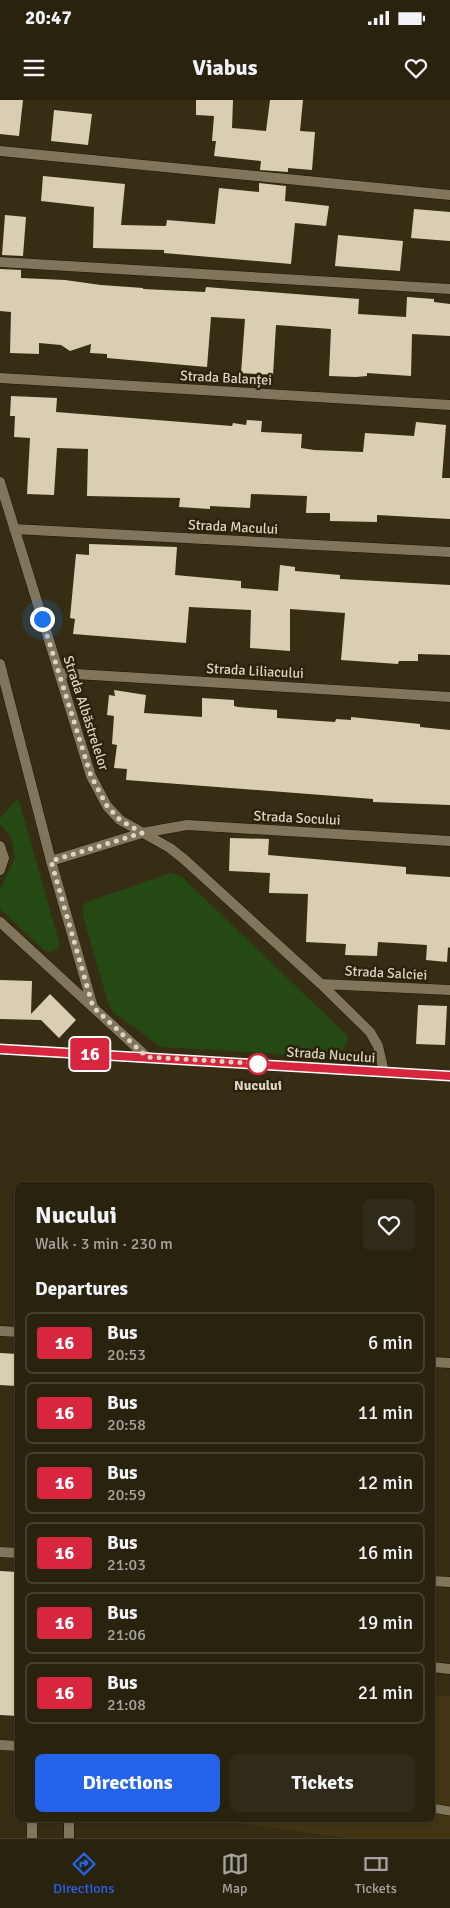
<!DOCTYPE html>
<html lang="en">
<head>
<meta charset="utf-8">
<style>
	body { margin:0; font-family:Signika,sans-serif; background:#302a18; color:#f1f3f6; height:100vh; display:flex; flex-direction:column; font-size:19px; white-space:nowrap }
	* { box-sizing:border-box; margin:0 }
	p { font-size:16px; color:#a5a49e }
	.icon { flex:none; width:28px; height:28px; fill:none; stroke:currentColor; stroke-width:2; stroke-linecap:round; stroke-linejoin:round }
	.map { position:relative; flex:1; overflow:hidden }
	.details { position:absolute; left:15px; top:1082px; width:420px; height:640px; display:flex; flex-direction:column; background:#28220f; border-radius:8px; box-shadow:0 1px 4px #0004,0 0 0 1px #443f2f }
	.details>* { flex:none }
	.badge { padding:0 10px; border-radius:4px; font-size:18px; line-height:32px }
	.you { position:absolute; width:25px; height:25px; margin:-12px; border:4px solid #fff; border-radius:50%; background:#1a73e8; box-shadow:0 0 0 8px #1a73e833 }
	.map>.badge { position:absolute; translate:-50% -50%; box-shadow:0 0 0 2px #fff }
	h2 { padding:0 20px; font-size:19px; line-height:45px }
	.round { display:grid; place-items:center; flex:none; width:52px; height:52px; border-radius:8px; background:#302a18 }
	.overview { display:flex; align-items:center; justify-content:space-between; height:85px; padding:0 20px }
	h1 { font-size:24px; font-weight:700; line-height:38px }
	.primary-button { display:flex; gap:10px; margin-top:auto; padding:10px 20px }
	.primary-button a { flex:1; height:58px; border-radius:8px; background:#2563eb; color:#fff; font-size:20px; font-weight:700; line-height:58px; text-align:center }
	.primary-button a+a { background:#302a18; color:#f1f3f6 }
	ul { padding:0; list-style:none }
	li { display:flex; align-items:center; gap:15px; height:62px; margin:0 10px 8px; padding:0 10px; border:2px solid #443f2f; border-radius:8px }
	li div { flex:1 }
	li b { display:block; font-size:19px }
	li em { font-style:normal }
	li .badge { min-width:55px; font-weight:700; text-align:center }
	.status { display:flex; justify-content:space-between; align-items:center; height:35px; padding:0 25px; background:#28220f; direction:ltr }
	.status svg { height:14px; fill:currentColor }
	header { display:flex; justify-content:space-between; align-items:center; height:65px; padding:0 20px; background:#28220f; font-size:22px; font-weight:700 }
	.dock { display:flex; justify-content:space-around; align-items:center; height:70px; border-top:1px solid #443f2f; background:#28220f; font-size:14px; color:#a5a49e }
	.dock a { display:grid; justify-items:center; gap:2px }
	.dock .active { color:#2563eb }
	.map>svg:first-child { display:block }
	.built { fill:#413514 }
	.green { fill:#244913 }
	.building { fill:#d9ceb1 }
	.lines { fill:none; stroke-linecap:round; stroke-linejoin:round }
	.service-casing { stroke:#1e1500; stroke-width:10 }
	.minor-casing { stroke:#1e1500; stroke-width:11 }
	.service { stroke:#81765b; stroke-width:9 }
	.minor { stroke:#81765b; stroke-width:10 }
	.line-casing { stroke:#fff; stroke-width:11 }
	.line { stroke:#d7263d; stroke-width:8 }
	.walk { stroke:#dad5c6; stroke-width:5; stroke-dasharray:0 9 }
	.stop-dot { fill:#fff; stroke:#d7263d; stroke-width:2.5 }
	.labels { text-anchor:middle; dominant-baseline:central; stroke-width:5; stroke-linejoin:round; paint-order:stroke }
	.street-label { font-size:14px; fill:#dad5c6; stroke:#2c230a }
	.stop-label { font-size:14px; font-weight:bold; fill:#dad5c6; stroke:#2c230a }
</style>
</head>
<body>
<div class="status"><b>20:47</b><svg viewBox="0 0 49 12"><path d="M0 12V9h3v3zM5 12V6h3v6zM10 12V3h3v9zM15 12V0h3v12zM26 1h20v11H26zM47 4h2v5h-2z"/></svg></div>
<header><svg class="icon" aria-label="menu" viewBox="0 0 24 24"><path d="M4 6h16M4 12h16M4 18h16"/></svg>Viabus<svg class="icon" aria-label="heart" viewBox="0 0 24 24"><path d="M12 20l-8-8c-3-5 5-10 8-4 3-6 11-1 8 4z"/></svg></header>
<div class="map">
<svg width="450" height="1738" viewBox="0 0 450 1738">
	<rect width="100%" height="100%" fill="#362d14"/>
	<path class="built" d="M433,1595l17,1v142h-103l-132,-18h217z"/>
	<path class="green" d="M18,698l42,147 -2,3 -7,4 -6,-1 -45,-42v-20l15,-31 -4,-21 -11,-13v-6z
		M170,773l11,3 166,159c3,9 -6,17 -13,22l-173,-10 -48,-35 -4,-6 -26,-90v-10l4,-4z"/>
	<path class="building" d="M0,0h23l-4,36 -19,-2z
		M196,0h37l-1,28 34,3 4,-31h33l-3,31 15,1 -3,38 -24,-2v4l-28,-2 1,-9 -47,-5 2,-15h-4l2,-25 -18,-1z
		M54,10l38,4 -4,31 -37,-4z
		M43,76l82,8 -4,41 45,1 1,-6 48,4 4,-36 40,4v-9l27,3 -1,15 44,5 -3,20 -31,-3 -4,41 -127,-11v-3l-71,-2 1,-41 -53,-6z
		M414,109l36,3v29l-39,-3z
		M5,115l21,2 -3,39 -21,-1z
		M338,135l65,6 -3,30 -65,-5z
		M0,169l21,1v8l44,2 36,5 42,3v1l62,3 1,-5 153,12 -1,15 48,3 1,-20 27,2v3l16,2v32l-38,-2 -1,42 -44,-3v3l-11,1 -27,-1 2,-47 -55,-4 -3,50 -32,-2 4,-54 -34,-2 -4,50 -100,-9v-4l-17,-1 1,-9 -21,7 -9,-6 -22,-2v11l-29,-1 1,-41 -11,-1z
		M11,296l46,2 -1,14 176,14 1,-3 13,2 1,-5 15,1 -1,11 41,2 -1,14 13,2 49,2 2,-19 49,3 2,-14 30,3 -4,53h8v41l-73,-4v7l-47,-1v-8h-24l1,-17 -56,-2 -1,14 -40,-2v3l-31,-2 1,-9 -93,-2 1,-47 -31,-1 -3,47 -27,-1 3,-56 -16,-1 1,-21h-5z
		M89,444l88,3 -2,28 66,6v7l37,3 2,-26 15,2v4l45,4v4l110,6v70l-32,-1v7h-19l-1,3 -57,-4 4,-47 -55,-4v42l-40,-3 1,-38 -62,-3 -3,36 -113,-9 2,-15 -5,-1 6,-64 13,1z
		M114,590l32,5 -2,18 58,4v-19l32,2v6l4,1 39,3v8l58,4 1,-3 15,1v-3l69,7v3l30,3v75l-77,-3v-3l-247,-19 1,-11 -13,-1 3,-23 -5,-1 2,-28 -7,-1 2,-20 6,1z
		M230,738l39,1 -1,16 138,12v7l44,3v71l-2,-1 -1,15 -21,-2 1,-15 -49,-3 -1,14 -32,-1 1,-11 -40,-2 2,-48 -39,-1 1,-20 -41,-2z
		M0,880l32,1 -1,33 19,-20 26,26 -17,18 -18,-18 -41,-1z
		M418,905l29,1 -2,39 -29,-1z
		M0,1253l18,1 -2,32 -16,-1z
		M0,1471l18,1v144l-18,-1z"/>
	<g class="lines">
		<g class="service-casing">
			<path id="service" d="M432,1708l18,3"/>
		</g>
		<g class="minor-casing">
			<path id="minor" d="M0,51l450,44
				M0,162l450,27
				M0,278l450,27
				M0,382l91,294 16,30 13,14 50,28 15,12 136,124 49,48 8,14 6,26
				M14,429l436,23
				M0,564l51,197 42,146
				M59,573l391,24
				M0,746l4,12 -4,12
				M51,761l91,-28 45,-8 263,16
				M0,822l147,135
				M321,884l129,6
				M0,949l450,27
				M0,1231l18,1
				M432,1262l18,1
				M0,1452l18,1
				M432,1481l18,1
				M432,1567l18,2
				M0,1645l18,1
				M32,1738v-18
				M69,1738v-18"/>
		</g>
		<use href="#service" class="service"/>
		<use href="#minor" class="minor"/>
	</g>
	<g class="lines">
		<g class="line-casing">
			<path id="line" d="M0,949l450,27"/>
		</g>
		<use href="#line" class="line"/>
		<path class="walk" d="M42,519l49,157 16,30 13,14 22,13 -91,28 42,146 54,50 120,7h-9"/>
	</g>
	<circle class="stop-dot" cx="258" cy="964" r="10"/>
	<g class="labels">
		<g class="street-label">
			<text transform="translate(226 278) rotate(3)">Strada Balanței</text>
			<text transform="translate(233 427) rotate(3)">Strada Macului</text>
			<text transform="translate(255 571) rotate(3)">Strada Liliacului</text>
			<text transform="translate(86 613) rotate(72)">Strada Albăstrelelor</text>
			<text transform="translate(297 718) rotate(3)">Strada Socului</text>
			<text transform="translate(386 873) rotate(3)">Strada Salciei</text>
			<text transform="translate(331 955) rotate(4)">Strada Nucului</text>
		</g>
		<g class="stop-label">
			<text x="258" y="985">Nucului</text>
		</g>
	</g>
</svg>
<div class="you" style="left:42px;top:519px"></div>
<b class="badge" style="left:90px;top:954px;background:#d7263d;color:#fff">16</b>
<section class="details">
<div class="overview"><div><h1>Nucului</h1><p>Walk · 3 min · 230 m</p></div><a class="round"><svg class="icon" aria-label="heart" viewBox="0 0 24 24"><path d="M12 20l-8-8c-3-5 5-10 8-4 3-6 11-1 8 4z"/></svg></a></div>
<h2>Departures</h2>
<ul>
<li><span class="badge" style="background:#d7263d;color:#fff">16</span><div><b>Bus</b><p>20:53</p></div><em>6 min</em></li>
<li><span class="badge" style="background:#d7263d;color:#fff">16</span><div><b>Bus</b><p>20:58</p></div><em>11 min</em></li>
<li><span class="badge" style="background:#d7263d;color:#fff">16</span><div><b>Bus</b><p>20:59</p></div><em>12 min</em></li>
<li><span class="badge" style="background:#d7263d;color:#fff">16</span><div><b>Bus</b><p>21:03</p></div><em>16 min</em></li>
<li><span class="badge" style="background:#d7263d;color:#fff">16</span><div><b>Bus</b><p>21:06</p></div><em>19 min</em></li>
<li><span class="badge" style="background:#d7263d;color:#fff">16</span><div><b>Bus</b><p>21:08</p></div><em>21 min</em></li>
</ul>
<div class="primary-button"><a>Directions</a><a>Tickets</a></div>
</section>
</div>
<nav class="dock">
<a class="active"><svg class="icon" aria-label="directions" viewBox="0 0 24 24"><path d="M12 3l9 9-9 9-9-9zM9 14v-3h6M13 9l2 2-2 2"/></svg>Directions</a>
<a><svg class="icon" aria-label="map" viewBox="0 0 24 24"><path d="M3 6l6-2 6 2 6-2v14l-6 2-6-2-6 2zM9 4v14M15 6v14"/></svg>Map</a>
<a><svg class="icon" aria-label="tickets" viewBox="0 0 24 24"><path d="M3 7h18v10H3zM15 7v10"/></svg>Tickets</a>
</nav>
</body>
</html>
